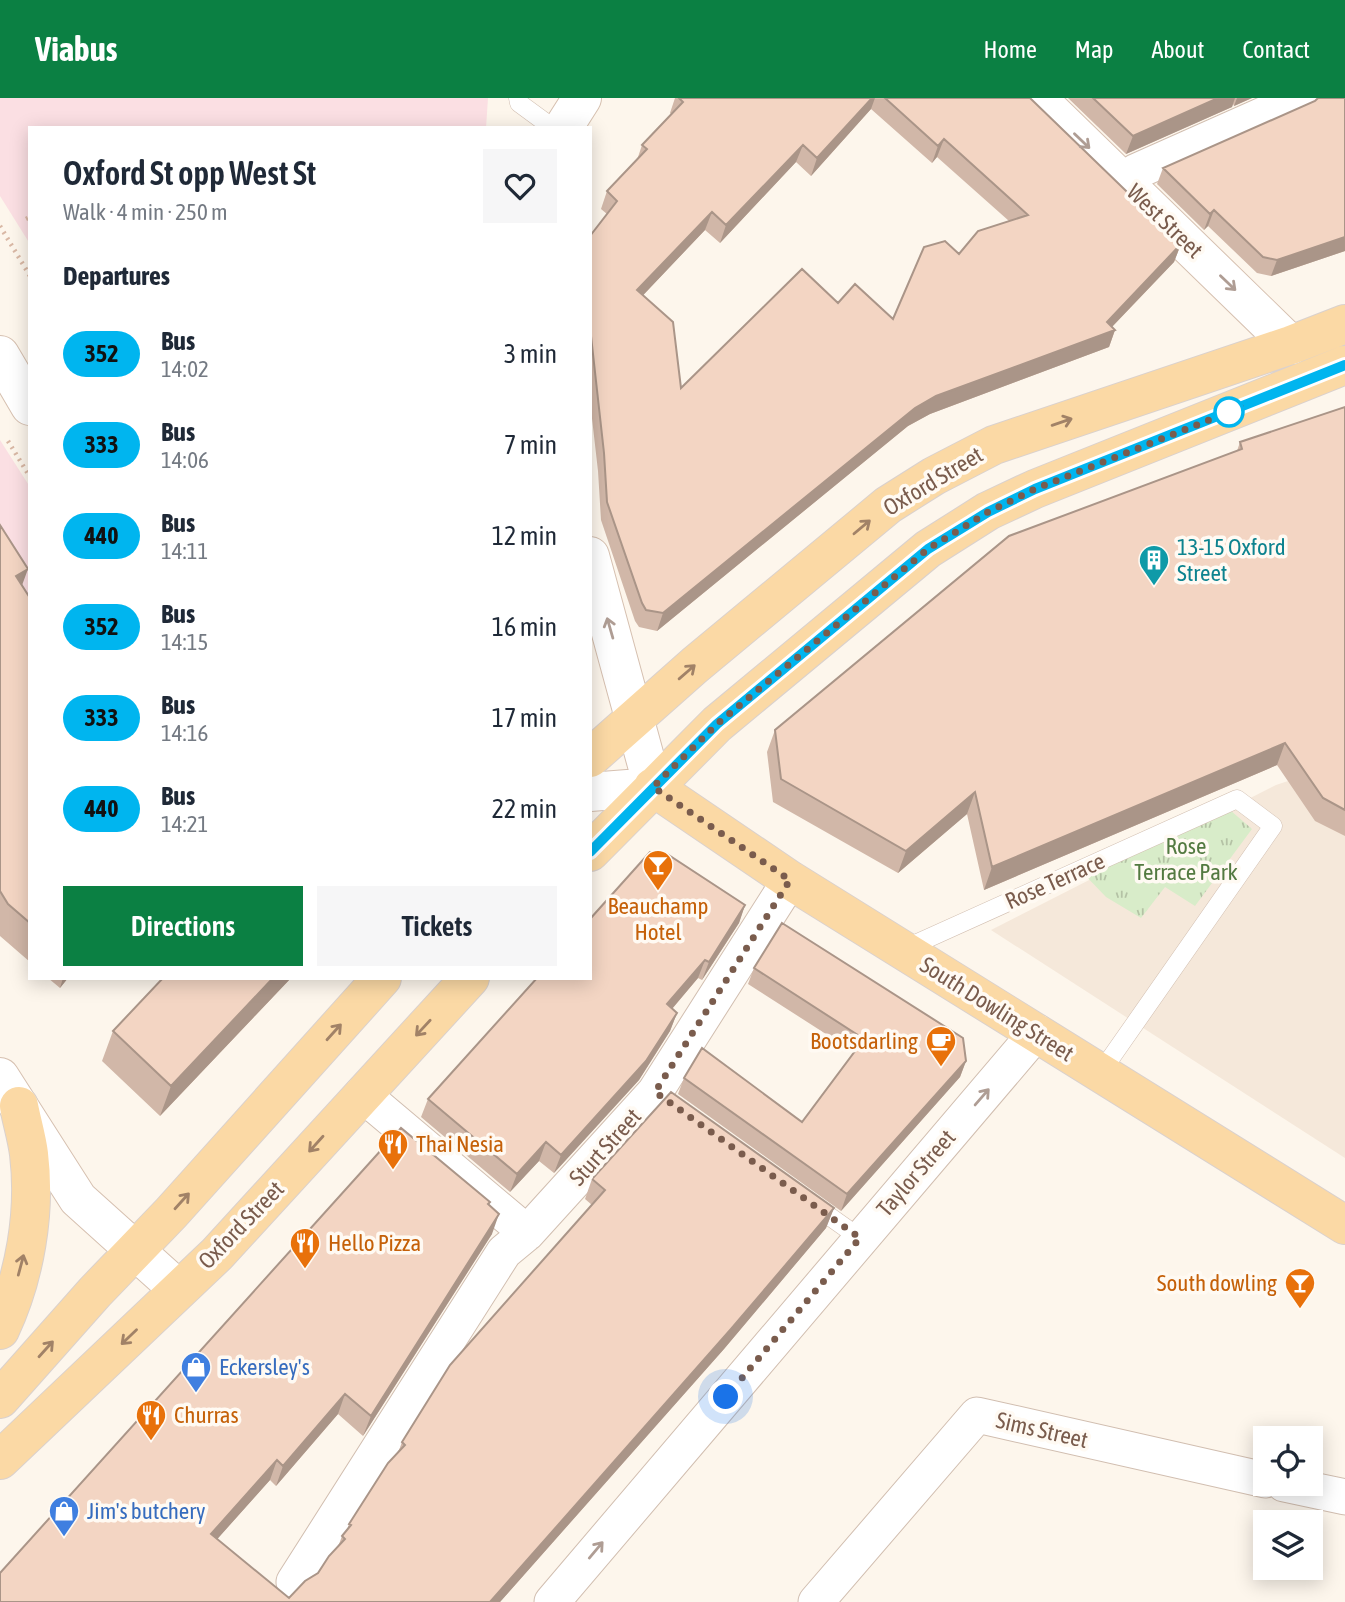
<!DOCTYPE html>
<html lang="en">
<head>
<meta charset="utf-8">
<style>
	body { margin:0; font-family:"Asap Condensed",sans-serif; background:#f6f6f7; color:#1f2937; height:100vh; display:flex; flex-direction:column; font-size:26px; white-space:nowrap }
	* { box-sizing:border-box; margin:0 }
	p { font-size:23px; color:#747a83 }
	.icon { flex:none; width:38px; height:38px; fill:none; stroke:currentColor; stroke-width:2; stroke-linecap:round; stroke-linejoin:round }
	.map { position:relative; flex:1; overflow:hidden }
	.sheet { position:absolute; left:28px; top:28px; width:564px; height:854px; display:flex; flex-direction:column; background:#fff; border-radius:0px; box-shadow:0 4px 18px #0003 }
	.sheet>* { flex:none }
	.badge { padding:0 14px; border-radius:23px; font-size:24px; line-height:46px }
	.fabs { position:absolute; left:1253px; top:1328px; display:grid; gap:14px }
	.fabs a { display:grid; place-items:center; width:70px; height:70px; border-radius:0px; background:#fff; box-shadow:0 4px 18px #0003; font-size:35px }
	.you { position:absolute; width:35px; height:35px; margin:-18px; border:5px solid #fff; border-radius:50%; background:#1a73e8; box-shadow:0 0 0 10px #1a73e833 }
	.map>.badge { position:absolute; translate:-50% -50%; box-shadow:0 0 0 4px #fff }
	h2 { padding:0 35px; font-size:26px; line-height:63px }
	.round { display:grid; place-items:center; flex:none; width:74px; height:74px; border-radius:0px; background:#f6f6f7 }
	.overview { display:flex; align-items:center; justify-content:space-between; height:119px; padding:0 35px }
	h1 { font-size:33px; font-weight:600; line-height:52px }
	.action { display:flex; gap:14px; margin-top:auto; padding:14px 35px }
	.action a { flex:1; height:80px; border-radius:0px; background:#0b8043; color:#fff; font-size:28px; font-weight:600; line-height:80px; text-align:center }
	.action a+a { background:#f6f6f7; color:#1f2937 }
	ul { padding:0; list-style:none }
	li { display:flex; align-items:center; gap:21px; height:91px; padding:0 35px }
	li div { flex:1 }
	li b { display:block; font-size:26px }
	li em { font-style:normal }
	li .badge { min-width:77px; font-weight:700; text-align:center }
	header { display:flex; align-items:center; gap:42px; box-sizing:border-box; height:98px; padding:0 35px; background:#0b8043; color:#fff }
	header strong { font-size:33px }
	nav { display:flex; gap:38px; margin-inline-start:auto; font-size:24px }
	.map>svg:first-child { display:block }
	.residential { fill:#f5e8da }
	.medical { fill:#fbdfe3 }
	.park { fill:url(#park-tufts) }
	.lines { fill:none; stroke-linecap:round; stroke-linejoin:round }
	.lane-casing { stroke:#d1beb0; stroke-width:19 }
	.street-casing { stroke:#d1beb0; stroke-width:37 }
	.secondary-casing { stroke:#d6c0b0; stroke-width:40 }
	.primary-casing { stroke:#dad1cd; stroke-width:40 }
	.path { stroke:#d9b8a5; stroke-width:4.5; stroke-dasharray:2 5; stroke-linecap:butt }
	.lane { stroke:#fff; stroke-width:18 }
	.street { stroke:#fff; stroke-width:35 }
	.secondary { stroke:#fff; stroke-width:38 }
	.primary { stroke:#fbd9a5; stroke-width:38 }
	.wall { fill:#d1b7a8; fill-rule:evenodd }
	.shaded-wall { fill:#aa9588 }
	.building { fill:#f3d5c3; stroke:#aa9588; stroke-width:2 }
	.oneway { stroke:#af9d94 }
	.oneway2 { stroke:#a18267 }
	.line-casing { stroke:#fff; stroke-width:16 }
	.line { stroke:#00b5ef; stroke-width:10 }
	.walk { stroke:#7a5c4d; stroke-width:7; stroke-dasharray:0 12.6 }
	.stop-dot { fill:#fff; stroke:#00b5ef; stroke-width:3.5 }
	.labels { text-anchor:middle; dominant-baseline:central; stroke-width:7; stroke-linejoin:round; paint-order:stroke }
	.street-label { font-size:23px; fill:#7a5c4d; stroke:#fffaf3 }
	.culture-label { font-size:23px; fill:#0d838f; stroke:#fffaf3; text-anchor:start }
	.park-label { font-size:23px; fill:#537a41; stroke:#fffaf3 }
	.food-label { font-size:23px; fill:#c56008; stroke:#fffaf3; text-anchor:start }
	.shop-label { font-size:23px; fill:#366cbe; stroke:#fffaf3; text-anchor:start }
</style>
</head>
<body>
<header>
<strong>Viabus</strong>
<nav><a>Home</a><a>Map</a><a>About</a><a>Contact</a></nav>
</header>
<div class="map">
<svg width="1345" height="1504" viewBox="0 0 1345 1504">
	<defs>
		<pattern id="park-tufts" width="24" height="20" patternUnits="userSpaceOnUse" patternTransform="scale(1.75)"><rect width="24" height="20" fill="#d8ecc9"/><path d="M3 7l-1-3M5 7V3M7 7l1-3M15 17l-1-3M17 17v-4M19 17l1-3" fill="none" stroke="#b4c2a5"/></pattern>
	</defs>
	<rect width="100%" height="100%" fill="#fdf6ec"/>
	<path class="residential" d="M1345,664v396l-354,-228 285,-145z"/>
	<path class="medical" d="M0,0h488l-2,30h-456v116l-30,-48z
		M0,342l30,47v330l-30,-20z"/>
	<path class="park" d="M1223,706l29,25 -57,77 -30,-19 -24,31 -35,-21 -26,-27z"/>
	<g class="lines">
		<g class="lane-casing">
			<path id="lane" d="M518,0l1,5 34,25
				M902,852l335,-151 36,27 -172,246
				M812,1106l48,34"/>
		</g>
		<g class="street-casing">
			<path id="street" d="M1127,86l8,-12 166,-74
				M362,996l165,139
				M1284,1386l61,13
				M294,1484l210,-330 23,-19 128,-141 135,-212
				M552,1504l485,-570
				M816,1504l161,-187 288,65"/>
		</g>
		<g class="secondary-casing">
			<path id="secondary" d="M1037,0l254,247
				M563,30l19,-30
				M0,257l30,51
				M590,458l63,231 -63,5
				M0,979l78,122 100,90"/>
		</g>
		<g class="primary-casing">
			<path id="primary" d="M590,660l105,-93 193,-160 46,-29 60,-31 297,-100 54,-21
				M653,689l137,93 555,345
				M590,754l127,-128 211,-175 60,-38 47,-22 310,-124
				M0,1232c25,-53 36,-118 29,-176 -2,-16 -7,-32 -10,-48
				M0,1301l95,-107 76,-79 211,-235
				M0,1362l217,-206 253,-276"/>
		</g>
		<path class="path" d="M26,121l4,-2
			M0,128l30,50
			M8,343l22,36"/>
		<use href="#lane" class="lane"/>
		<use href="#street" class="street"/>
		<use href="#secondary" class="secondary"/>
		<use href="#primary" class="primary"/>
	</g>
	<path class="wall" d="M675,0h355l151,146 -7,18 -62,65 3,3 -6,17 -179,67 -22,12 -251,205 -18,-4 -4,-6 -34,-101 -3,-49 -8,-70v-165l17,-22 -6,-5 6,-18 30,-31 5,-15 29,-31 -1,-1zM871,11l61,54 5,-6 72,64 -50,33 -66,65 -55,-16 -157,85 -38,-93 62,-65 15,13 76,-81 15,14z
		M1068,0h184l-18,8 -1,-2 -1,3 -106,47z
		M1345,0v153l-74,25 -14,-3 -49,-47 -4,4 -47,-46 6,-16 152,-67z
		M1345,309v429l-30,-15 -38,-56 -293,125 -17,-76 -69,59 -125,-71 -6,-50 8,-22 462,-279 3,-9z
		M0,427l22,61 8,12v364l-30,-26z
		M745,807l-6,18 -37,57 -4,-2 -26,31 5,4 -7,18 -31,49 -85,93 -15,-12 -29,31 -89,-75 7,-18z
		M754,870l212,93 -6,16 -119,134 -163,-117 6,-16 118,44 52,-70 -106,-68z
		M48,880h20l-8,10z
		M163,880h128l-131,138 -58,-55 11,-30z
		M592,1081l242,29 -8,20 -102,121 -224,253h-500l490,-400 -1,3 3,29 -129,202 -25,-22 -62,72 -6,-6 -53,59 72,59 29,-25 20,-26 4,-11 5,-6 2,-6 49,-71 4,-11 190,-237 -7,-6z"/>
	<path class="shaded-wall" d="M872,0h3l-4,11 -60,67 6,-18z
		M1218,0h17l-3,9 -106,47 7,-18z
		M1237,0h15l-18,8z
		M944,41l-7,18 -5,6 6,-17z
		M803,47l-7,17 -76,81 6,-18z
		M1214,112l-6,16 -4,4 6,-16z
		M712,114l-7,18 -74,78 6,-18z
		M1345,139v14l-74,25 6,-16z
		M1181,146l-7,18 -67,70 8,-2 -6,17 -179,67 -22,12 -251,205 6,-18 252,-205 21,-12 171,-74z
		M28,471l-11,30 -1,-23z
		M1285,645l-8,22 -293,125 8,-23z
		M975,694l-8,22 -69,59 8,-22z
		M745,807l-6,18 -37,57 7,-18z
		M705,862l-7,18 -38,45 7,-19z
		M63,880h5l-8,10z
		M273,880h18l-131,138 11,-30z
		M677,915l-7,18 -31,49 -85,93 7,-18z
		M966,963l-6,16 -119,134 6,-17z
		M546,1044l-7,19 -29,31 7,-18z
		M834,1110l-8,20 -102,121 -224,253h-10z
		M499,1116l-7,20 -129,202 8,-20z
		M345,1296l-7,20 -62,72 7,-20z
		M277,1362l-7,20 -66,74 7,-20z"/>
	<path class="building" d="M679,0h193l-55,60 -14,-13 -77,80 -14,-13 -75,78 36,32 8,66 121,-119 36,34 17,-19 38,35 31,-72 21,-6 14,13 19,-23 50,-16 -84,-76 -6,7 -53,-48h145l151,146 -74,78 8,8 -179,66 -21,12 -252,205 -17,-3 -4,-7 -35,-101 -3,-49 -14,-126v-91l27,-35 -10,-10 40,-42 -5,-4 41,-43z
		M1093,0h125l-85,38z
		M1318,0h27v139l-68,23 -14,-3 -49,-47 -4,4 -47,-46 152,-67z
		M1345,309v403l-22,-12 -38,-55 -293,124 -17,-75 -69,59 -125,-72 -6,-49 234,-194 233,-87 -2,-7z
		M0,427l28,44 -12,7 14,22v325l-22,-19 -8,-13z
		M650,754h14l81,53 -36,57 -4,-2 -38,44 10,9 -31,48 -85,94 -15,-13 -29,32 -89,-75 109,-121h53v-59z
		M782,825l181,115 3,23 -119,133 -163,-116 18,-30 100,74 62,-83 -110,-71z
		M163,880h110l-102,108 -58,-55z
		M671,994l163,116 -103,121 -241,273h-490v-29l401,-445 89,74 -2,2 11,10 -128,202 -26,-22 -62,72 -6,-6 -66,74 78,64 16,-17 13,-8 11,-17 16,-17 -3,-3 9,-11 -2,-1 39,-61 17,-18 -3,-3 48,-77 155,-175 -13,-11z"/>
	<defs><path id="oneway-shaft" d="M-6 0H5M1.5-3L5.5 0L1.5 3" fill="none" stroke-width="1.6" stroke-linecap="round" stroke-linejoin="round" transform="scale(1.75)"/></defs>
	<g class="oneway">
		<use href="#oneway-shaft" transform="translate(1082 43) rotate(44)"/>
		<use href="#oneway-shaft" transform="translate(1228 185) rotate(44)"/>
		<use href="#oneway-shaft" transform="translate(610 530) rotate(-106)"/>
		<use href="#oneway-shaft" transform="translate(982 999) rotate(-49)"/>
		<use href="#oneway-shaft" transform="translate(596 1452) rotate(-50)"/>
	</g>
	<g class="oneway2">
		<use href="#oneway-shaft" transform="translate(1062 324) rotate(-19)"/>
		<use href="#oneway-shaft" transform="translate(862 429) rotate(-40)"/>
		<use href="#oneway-shaft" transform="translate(687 574) rotate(-41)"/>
		<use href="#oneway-shaft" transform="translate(423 930) rotate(133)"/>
		<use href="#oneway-shaft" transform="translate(334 934) rotate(-48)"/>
		<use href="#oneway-shaft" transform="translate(316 1046) rotate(132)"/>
		<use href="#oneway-shaft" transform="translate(182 1103) rotate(-48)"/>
		<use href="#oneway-shaft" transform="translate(21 1167) rotate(-75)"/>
		<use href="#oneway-shaft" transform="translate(129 1239) rotate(136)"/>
		<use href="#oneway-shaft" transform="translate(46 1251) rotate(-48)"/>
	</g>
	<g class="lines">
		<g class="line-casing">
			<path id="line" d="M590,754l127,-128 211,-175 60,-37 47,-23 310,-124"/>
		</g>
		<use href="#line" class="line"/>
		<path class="walk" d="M726,1299l134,-159 -205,-146 135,-212 -137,-93 64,-63 211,-175 60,-37 47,-23 207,-82 -13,5"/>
	</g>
	<defs>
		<g id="building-pin" transform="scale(1.575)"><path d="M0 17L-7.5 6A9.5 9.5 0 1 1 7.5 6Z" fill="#0f9aa8" stroke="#fffaf3"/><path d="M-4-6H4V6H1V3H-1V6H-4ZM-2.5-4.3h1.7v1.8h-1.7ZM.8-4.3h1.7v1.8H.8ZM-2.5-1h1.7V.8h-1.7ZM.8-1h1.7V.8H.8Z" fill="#fff"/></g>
		<g id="bar-pin" transform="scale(1.575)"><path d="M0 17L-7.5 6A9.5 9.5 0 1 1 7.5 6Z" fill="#e8710a" stroke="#fffaf3"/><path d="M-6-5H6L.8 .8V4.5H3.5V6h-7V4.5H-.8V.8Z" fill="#fff"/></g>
		<g id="cafe-pin" transform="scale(1.575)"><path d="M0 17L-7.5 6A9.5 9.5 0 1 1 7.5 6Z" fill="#e8710a" stroke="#fffaf3"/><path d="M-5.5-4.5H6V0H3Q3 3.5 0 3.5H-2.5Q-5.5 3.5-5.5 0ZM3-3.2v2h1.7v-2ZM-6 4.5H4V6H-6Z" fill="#fff"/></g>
		<g id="restaurant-pin" transform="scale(1.575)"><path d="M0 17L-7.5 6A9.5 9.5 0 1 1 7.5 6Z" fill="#e8710a" stroke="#fffaf3"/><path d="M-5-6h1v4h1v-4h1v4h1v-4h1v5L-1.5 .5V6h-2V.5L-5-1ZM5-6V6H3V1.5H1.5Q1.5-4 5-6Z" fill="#fff"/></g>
		<g id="shop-pin" transform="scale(1.575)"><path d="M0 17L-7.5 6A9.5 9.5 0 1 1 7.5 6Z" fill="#3f7fe0" stroke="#fffaf3"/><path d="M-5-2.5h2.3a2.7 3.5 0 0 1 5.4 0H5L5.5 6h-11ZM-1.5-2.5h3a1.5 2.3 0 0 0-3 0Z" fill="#fff"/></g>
	</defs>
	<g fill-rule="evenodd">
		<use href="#building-pin" x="1154" y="462"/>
		<use href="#bar-pin" x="658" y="767"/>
		<use href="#cafe-pin" x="941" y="943"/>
		<use href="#restaurant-pin" x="393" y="1046"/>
		<use href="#restaurant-pin" x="305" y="1145"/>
		<use href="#bar-pin" x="1300" y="1185"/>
		<use href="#shop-pin" x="196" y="1269"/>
		<use href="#restaurant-pin" x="151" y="1317"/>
		<use href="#shop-pin" x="64" y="1413"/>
	</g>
	<circle class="stop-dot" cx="1229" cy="314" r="14"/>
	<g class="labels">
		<g class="street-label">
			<text transform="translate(1165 123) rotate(44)">West Street</text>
			<text transform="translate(933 383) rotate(-31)">Oxford Street</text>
			<text transform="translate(1055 783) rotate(-24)">Rose Terrace</text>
			<text transform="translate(997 911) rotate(32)">South Dowling Street</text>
			<text transform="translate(605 1049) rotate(-48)">Sturt Street</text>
			<text transform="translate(916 1075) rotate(-49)">Taylor Street</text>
			<text transform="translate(241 1127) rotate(-46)">Oxford Street</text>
			<text transform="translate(1042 1332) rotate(13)">Sims Street</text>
		</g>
		<g class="culture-label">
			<text x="1177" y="449">13-15 Oxford<tspan x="1177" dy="26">Street</tspan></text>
		</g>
		<g class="park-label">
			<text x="1186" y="748">Rose<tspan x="1186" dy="26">Terrace Park</tspan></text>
		</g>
		<g class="food-label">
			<text x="658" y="808" text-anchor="middle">Beauchamp<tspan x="658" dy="26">Hotel</tspan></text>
			<text x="918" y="943" text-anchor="end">Bootsdarling</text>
			<text x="416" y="1046">Thai Nesia</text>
			<text x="328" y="1145">Hello Pizza</text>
			<text x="1277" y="1185" text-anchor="end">South dowling</text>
			<text x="174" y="1317">Churras</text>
		</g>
		<g class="shop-label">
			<text x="219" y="1269">Eckersley's</text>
			<text x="87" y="1413">Jim's butchery</text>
		</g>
	</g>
</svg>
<div class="fabs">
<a><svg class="icon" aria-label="locate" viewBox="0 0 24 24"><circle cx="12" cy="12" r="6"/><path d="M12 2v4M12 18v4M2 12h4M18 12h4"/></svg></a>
<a><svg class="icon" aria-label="layers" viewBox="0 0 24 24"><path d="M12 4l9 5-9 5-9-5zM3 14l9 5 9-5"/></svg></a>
</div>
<div class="you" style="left:726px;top:1299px"></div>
<section class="sheet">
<div class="overview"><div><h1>Oxford St opp West St</h1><p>Walk · 4 min · 250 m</p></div><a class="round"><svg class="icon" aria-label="heart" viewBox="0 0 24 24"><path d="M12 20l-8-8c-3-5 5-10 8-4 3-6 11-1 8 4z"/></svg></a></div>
<h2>Departures</h2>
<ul>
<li><span class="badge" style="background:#00b5ef;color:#111">352</span><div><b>Bus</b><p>14:02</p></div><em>3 min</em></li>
<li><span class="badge" style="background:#00b5ef;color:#111">333</span><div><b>Bus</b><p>14:06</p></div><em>7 min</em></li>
<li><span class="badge" style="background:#00b5ef;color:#111">440</span><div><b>Bus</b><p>14:11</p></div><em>12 min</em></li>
<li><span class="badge" style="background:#00b5ef;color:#111">352</span><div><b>Bus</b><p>14:15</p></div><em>16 min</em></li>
<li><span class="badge" style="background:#00b5ef;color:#111">333</span><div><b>Bus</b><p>14:16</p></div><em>17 min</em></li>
<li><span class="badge" style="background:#00b5ef;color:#111">440</span><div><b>Bus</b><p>14:21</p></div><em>22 min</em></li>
</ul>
<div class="action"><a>Directions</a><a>Tickets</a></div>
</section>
</div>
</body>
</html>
